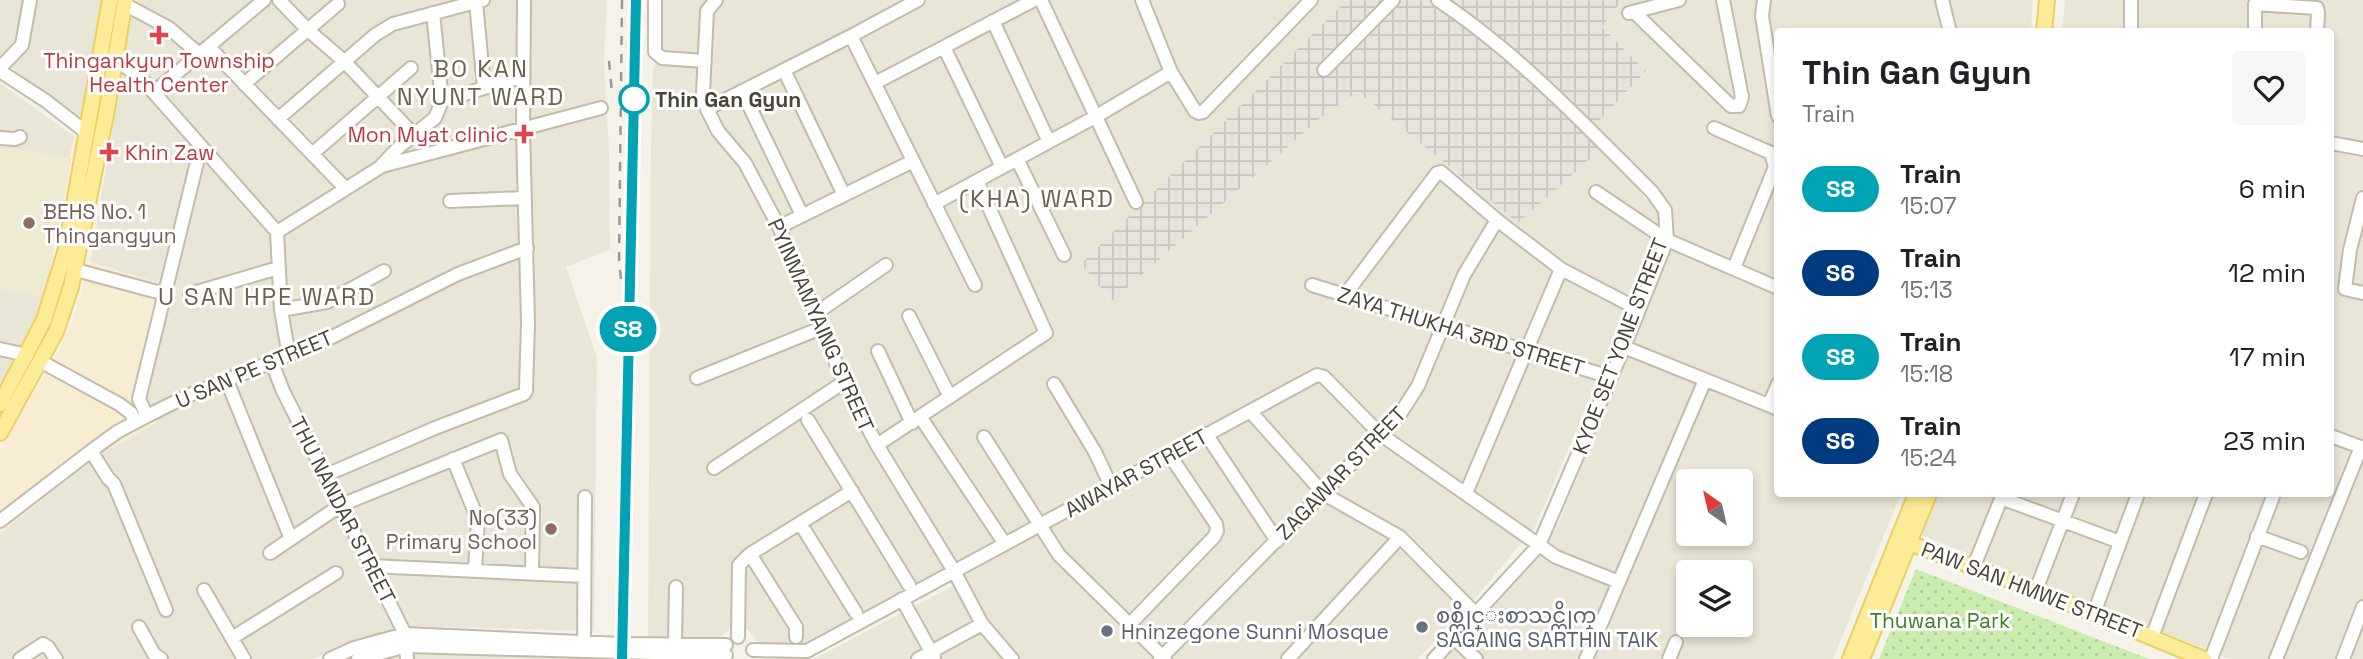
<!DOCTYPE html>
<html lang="en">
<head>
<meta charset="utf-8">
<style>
	body { margin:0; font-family:"Space Grotesk","Noto Sans Myanmar",sans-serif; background:#f6f6f6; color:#202124; height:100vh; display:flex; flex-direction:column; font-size:26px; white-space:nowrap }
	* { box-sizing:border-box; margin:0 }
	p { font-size:23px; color:#757577 }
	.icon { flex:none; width:38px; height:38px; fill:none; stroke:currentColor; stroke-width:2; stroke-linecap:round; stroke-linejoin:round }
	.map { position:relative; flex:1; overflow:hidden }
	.details { position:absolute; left:1774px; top:28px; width:560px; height:469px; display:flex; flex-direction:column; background:#fff; border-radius:7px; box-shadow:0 4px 10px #0003 }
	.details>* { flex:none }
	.badge { padding:0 14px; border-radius:23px; font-size:24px; line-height:46px }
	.needle { width:46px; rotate:326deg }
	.tools { position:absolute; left:1676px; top:469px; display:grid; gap:14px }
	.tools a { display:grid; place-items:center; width:77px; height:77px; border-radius:7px; background:#fff; box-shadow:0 4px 10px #0003; font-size:35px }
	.map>.badge { position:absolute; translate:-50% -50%; box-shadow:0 0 0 4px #fff }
	.round { display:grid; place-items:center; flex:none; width:74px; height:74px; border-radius:7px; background:#f6f6f6 }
	.head { display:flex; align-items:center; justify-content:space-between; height:119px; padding:0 28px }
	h1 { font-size:33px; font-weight:800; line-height:52px }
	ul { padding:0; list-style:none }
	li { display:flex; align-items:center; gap:21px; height:84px; padding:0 28px }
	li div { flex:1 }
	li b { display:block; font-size:26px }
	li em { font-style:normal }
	li .badge { min-width:77px; font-weight:700; text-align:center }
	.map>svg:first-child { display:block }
	.residential { fill:#eae6d7; fill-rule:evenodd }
	.commercial { fill:#f8ecd3 }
	.industrial { fill:url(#industrial-grid) }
	.education { fill:#efead2 }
	.park { fill:url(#park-dots) }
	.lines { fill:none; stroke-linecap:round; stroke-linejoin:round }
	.minor-casing { stroke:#c2bcab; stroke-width:16 }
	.major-casing { stroke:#eccf61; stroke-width:18 }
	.minor { stroke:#fff; stroke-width:12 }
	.major { stroke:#ffec98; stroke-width:14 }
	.rail { stroke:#989898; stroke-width:2.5; stroke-dasharray:9 9; stroke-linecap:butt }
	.line-casing { stroke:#fff; stroke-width:16 }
	.line { stroke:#00a3b4; stroke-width:10 }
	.health-dot { fill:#e0444e; stroke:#fff; stroke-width:2.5 }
	.stop-dot { fill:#fff; stroke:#00a3b4; stroke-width:3.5 }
	.education-dot { fill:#8d6e63; stroke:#fff; stroke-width:2.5 }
	.worship-dot { fill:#6b7280; stroke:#fff; stroke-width:2.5 }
	.labels { text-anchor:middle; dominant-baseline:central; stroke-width:6; stroke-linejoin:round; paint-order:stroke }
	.health-label { font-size:21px; fill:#be3a42; stroke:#fff }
	.stop-label { font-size:21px; font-weight:bold; fill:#4a4437; stroke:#fff; text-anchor:start }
	.education-label { font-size:21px; fill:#785e54; stroke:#fff; text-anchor:start }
	.street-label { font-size:21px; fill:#4a4437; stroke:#fff }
	.worship-label { font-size:21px; fill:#5b616d; stroke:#fff; text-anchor:start }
	.park-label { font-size:21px; fill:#3f8025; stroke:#fff }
	.quarter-label { font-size:24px; letter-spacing:2px; fill:#6d634d; stroke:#fff }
</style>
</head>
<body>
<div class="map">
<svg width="2363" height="659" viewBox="0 0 2363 659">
	<defs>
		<pattern id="industrial-grid" width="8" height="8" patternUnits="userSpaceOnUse" patternTransform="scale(1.75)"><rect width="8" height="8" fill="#e8e4dd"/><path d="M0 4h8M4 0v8" fill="none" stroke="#c8c5be"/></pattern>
		<pattern id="park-dots" width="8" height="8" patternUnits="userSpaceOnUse" patternTransform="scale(1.75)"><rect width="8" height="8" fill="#cbecaf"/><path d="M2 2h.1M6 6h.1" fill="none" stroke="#b0cc97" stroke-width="1.8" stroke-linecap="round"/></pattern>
	</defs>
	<rect width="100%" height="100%" fill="#f5f3e9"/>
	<path class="residential" d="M0,0h102l-21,118 -81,-59z
		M132,0h475l-3,61 5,89 1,99 -44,18 31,90 -3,274 -185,-5 -60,17 -36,16h-313v-125l91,-74 66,-38 -10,-24 26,-111 -83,-25 33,-193z
		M662,0h45l-7,8 -3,83 5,23 12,20 27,32 34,64 68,161 32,63 73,117 -140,72h-49l-12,-14h-18l-10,10 -71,-2 3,-492 2,-77 9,-17z
		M723,0h624l-266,264 30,37 213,-186 34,-23 160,130 83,-73 25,26 33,40 -1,24 -123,288 -58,69 -59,63h-398l-31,-33 -105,-178 -35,-69 -63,-149 -66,-104 -12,-32 3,-80z
		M1622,0h411l-2,31 -253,1v372l-146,-60 40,-97 -1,-38 -77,-83 51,-55 -43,-44z
		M2065,0h298v659h-133l-311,-125 17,-40h395v-462l-269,-1z
		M0,83l74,53 -30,161 -13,34 -31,52z
		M1627,356l151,62v76h123l-68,165h-389l89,-98 23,-32zM1689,481h52v53h-52zM1689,572h52v53h-52z
		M955,585l25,49 22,25h-188z
		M430,651l165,6v2h-214l19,-5z"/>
	<path class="commercial" d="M90,262l83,25 -25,111 9,24 -66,38 -91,74v-84l58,-97 15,-33z"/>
	<path class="industrial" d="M1347,0h81l40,28 67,56 66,65 -83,74 -160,-131 -34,23 -212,186 -31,-37z
		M1448,0h174l-20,27 44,44 -52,55 -50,-50 -66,-55z"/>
	<path class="education" d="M0,146l72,12 -28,139 -44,-8z"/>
	<path class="park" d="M1916,569l233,90h-270z"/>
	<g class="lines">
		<g class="minor-casing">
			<path id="minor" d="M279,0l29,30 36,31 70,74
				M655,0v52l7,6 43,3
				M716,0l-9,11 -4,82 4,16 11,22 27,32 34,64 65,155 33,63 77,126 28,53 30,35
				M1041,0l95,202
				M1142,0l29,72 24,39 4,2 4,-1 108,-112
				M1764,0l-2,16 16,100
				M1942,0l8,32
				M2131,0v32
				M476,2l8,86
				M124,4l45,24 30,26
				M1634,12l97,94h8l3,-9 -19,-97
				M1629,13l50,-13
				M993,21l56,121
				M2255,32v-28l62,4 1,4 -1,20
				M851,36l124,249
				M209,47l136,141
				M944,47l58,120
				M107,59l9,1 24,17 137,155
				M0,68l22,-23 8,-45
				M784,70l60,125
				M1324,70l69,-70
				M0,71l46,30 41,32
				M875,83l159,-83
				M244,84l94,-80
				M742,91l60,124
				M154,92l110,-92
				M442,101l81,-25
				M707,109l144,-73 67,-36
				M278,119l97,-84 18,-11 90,-24
				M1714,128l57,25 4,14
				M0,138l15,1 5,-2
				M2331,143l32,6
				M312,154l99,-86
				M1017,159l47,96
				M382,165l18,-19 35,-28 7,-17 -9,-88
				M1596,192l71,48 111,48
				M2363,198l-13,52 -5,39 18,4
				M450,201l74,-3
				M934,204l161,-87 76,-45
				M779,227l134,-66
				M277,232l105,-66 219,-58
				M277,232l4,78 8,46
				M1734,268l41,-101h3
				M76,270l89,24
				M1312,285l298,92
				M190,294l88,-26
				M1345,295l92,-122 4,-1 56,48 64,49 77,40
				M281,310l46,-8 57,-31
				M815,314l71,-49
				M909,316l41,81
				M1624,347l154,62
				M0,349l27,6
				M878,351l34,72
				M40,361l79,43 12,9 4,9
				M272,363l11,28 122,243 2,25
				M697,378l124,-50
				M227,381l64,158
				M1054,384l41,68 16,34
				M1769,405l9,-21
				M1250,411l74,83 76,43 76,77
				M147,416l-8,-17 62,-253
				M921,418l84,126
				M808,420l101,165
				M1206,434l71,107
				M2331,436l32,12
				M984,437l75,118 106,104
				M877,445l169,-112 -69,-152
				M91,451l17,27 6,6 52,126
				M453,459l25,61 -3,50
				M714,468l130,-86
				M326,475l109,-47 89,-34 2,-3 2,-69 -5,-192 1,-130
				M1466,493l95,-224
				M2001,498l119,44
				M0,521l91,-70 26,-19 30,-16 38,-19 143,-58 130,-65 69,-26
				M800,523l56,90
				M2257,536l44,16
				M270,553l71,-48 160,-65 9,34 23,33 -1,66
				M750,554l46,73v10
				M371,566l212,10
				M1974,566l29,-72
				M204,590l40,69
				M2036,590l37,-96
				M902,599l32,58
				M2094,613l44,-119
				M1130,624l84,-87 3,-6 -1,-7 -47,-70
				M139,627l15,27 7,5
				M738,637l1,-72 11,-11 102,-63
				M2152,637l54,-143
				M232,638l104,-65
				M1454,638l22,21
				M675,644l1,-57
				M584,647l1,-150
				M753,650l54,1 510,-276 7,2 56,57 159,111 17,12 63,25
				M20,659l23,-15 5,3 8,12
				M330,659l24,-11 51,-14 217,10 104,1
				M358,659l49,-13 319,9
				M918,659l64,-35
				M1160,659l240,-245 18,-28 46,-111 33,-55
				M1288,659l112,-122
				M1434,659l105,-114 85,-198 43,-107 -2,-30 -13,-18c-68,-68 -133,-138 -214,-192
				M1586,659l119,-279
				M1669,659l7,-17
				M2211,659l63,-165
				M2276,659l85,-212
				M2343,659l20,-52"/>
		</g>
		<g class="major-casing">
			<path id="major" d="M2044,32l3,-32
				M0,404l44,-84 22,-71 44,-249
				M0,433l56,-101 15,-45 35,-172 19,-115
				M1898,539l138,51 168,69
				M1850,659l66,-165
				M1862,659l67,-165"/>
		</g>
		<use href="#minor" class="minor"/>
		<use href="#major" class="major"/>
		<path class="rail" d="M622,0l-3,263 3,23
			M609,61l3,32
			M622,659l14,-659"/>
	</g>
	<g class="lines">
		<g class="line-casing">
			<path id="line" d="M622,659l14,-659"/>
		</g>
		<use href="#line" class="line"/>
	</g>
	<g class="health-dot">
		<path d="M155.5 24.5h7v7h7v7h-7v7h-7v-7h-7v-7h7z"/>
		<path d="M520.5 123.5h7v7h7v7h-7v7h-7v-7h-7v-7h7z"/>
		<path d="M105.5 141.5h7v7h7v7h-7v7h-7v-7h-7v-7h7z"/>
	</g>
	<circle class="stop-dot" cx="634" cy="99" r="14"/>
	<g class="education-dot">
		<circle cx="29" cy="223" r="7"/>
		<circle cx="551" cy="529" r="7"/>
	</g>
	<g class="worship-dot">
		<circle cx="1422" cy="627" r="7"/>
		<circle cx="1107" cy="631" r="7"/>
	</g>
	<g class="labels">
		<g class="health-label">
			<text x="159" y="60">Thingankyun Township<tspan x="159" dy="24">Health Center</tspan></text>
			<text x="508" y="134" text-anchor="end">Mon Myat clinic</text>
			<text x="125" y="152" text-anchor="start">Khin Zaw</text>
		</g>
		<g class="stop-label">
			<text x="655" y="99">Thin Gan Gyun</text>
		</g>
		<g class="education-label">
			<text x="43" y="211">BEHS No. 1<tspan x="43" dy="24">Thingangyun</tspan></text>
			<text x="537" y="517" text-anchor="end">No(33)<tspan x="537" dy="24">Primary School</tspan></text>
		</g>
		<g class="street-label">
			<text transform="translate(821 325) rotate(66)">PYINMAMYAING STREET</text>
			<text transform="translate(1461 331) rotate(17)">ZAYA THUKHA 3RD STREET</text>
			<text transform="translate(1620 346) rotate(-69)">KYOE SET YONE STREET</text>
			<text transform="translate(254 369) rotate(-23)">U SAN PE STREET</text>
			<text transform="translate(1136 473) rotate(-29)">AWAYAR STREET</text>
			<text transform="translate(1341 473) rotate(-46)">ZAGAWAR STREET</text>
			<text transform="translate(343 510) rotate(63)">THU NANDAR STREET</text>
			<text transform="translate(2032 590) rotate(21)">PAW SAN HMWE STREET</text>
		</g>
		<g class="worship-label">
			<text x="1436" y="615">စစ္ကိုင္းစာသင္တိုက္<tspan x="1436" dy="24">SAGAING SARTHIN TAIK</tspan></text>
			<text x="1121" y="631">Hninzegone Sunni Mosque</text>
		</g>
		<g class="park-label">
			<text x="1940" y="620">Thuwana Park</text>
		</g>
		<g class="quarter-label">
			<text x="481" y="68">BO KAN<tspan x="481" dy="28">NYUNT WARD</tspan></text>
			<text x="1037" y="198">(KHA) WARD</text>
			<text x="267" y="296">U SAN HPE WARD</text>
		</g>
	</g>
</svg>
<div class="tools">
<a><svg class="needle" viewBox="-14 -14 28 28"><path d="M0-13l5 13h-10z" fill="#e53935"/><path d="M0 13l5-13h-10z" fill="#757577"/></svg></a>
<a><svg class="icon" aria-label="layers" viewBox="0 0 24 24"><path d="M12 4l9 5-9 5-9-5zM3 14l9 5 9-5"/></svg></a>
</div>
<b class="badge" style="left:628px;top:329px;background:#00a3b4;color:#fff">S8</b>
<section class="details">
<div class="head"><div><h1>Thin Gan Gyun</h1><p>Train</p></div><a class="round"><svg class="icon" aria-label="heart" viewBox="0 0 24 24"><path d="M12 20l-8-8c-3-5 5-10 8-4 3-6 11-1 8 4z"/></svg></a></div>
<ul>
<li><span class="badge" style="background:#00a3b4;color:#fff">S8</span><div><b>Train</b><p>15:07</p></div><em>6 min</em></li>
<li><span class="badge" style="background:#003b80;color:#fff">S6</span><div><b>Train</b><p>15:13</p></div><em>12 min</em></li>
<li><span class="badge" style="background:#00a3b4;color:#fff">S8</span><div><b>Train</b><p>15:18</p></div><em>17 min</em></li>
<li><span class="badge" style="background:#003b80;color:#fff">S6</span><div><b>Train</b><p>15:24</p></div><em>23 min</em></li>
</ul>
</section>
</div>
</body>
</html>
